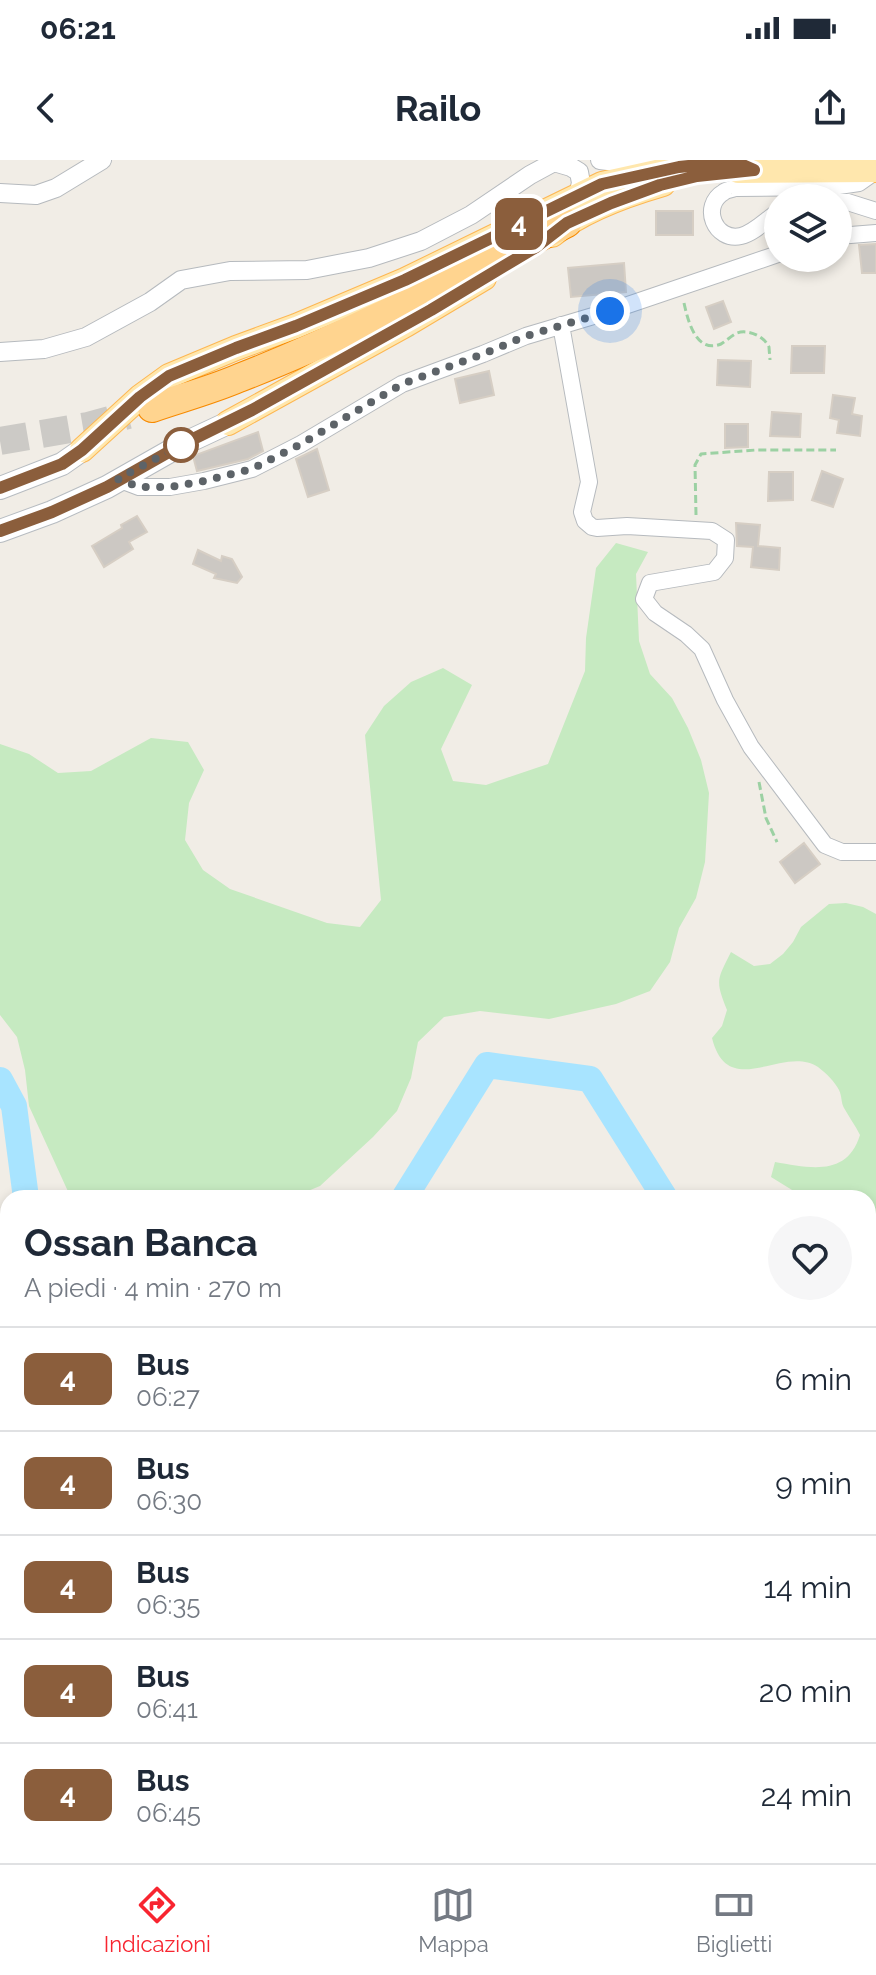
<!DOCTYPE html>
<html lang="it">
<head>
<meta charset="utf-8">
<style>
	body { margin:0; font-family:Raleway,sans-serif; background:#f6f6f7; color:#1f2937; height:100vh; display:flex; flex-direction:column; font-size:30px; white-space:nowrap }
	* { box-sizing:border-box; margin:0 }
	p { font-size:26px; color:#747a83 }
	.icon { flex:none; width:44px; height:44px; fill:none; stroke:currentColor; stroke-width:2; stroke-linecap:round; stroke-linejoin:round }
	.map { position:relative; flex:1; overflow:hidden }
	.sheet { position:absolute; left:0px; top:1030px; width:876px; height:674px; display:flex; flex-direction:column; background:#fff; border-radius:24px 24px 0 0; box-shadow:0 4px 12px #0003 }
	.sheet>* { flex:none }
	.badge { padding:0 16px; border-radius:12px; font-size:28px; line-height:52px }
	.fabs { position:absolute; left:764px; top:24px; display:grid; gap:16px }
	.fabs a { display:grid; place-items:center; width:88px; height:88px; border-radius:50%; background:#fff; box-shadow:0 4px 12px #0003; font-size:40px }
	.you { position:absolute; width:40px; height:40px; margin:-20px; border:6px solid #fff; border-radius:50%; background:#1a73e8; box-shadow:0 0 0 12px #1a73e833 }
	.map>.badge { position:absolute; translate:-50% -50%; box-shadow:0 0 0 4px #fff }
	.round { display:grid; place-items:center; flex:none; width:84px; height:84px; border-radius:42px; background:#f6f6f7 }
	.headline { display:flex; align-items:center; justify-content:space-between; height:136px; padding:0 24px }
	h1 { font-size:38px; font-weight:700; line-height:60px }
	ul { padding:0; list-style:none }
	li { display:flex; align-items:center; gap:24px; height:104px; padding:0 24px; border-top:2px solid #e0e1e3 }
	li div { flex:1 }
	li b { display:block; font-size:30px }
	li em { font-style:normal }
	li .badge { min-width:88px; font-weight:700; text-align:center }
	.status { display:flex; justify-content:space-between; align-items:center; height:56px; padding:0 40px; background:#fff; direction:ltr }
	.status svg { height:22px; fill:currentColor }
	header { display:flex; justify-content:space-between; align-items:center; height:104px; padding:0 24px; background:#fff; font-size:36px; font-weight:700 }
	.tab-bar { display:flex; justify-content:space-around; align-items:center; height:112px; border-top:2px solid #e0e1e3; background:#fff; font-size:22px; color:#747a83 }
	.tab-bar a { display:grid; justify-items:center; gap:4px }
	.tab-bar .active { color:#f82530 }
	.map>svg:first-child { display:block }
	.green { fill:#c6eac1 }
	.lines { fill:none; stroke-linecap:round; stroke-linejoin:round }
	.river { stroke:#a8e4ff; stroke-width:26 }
	.building { fill:#ccc8c3; stroke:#d6cec4; stroke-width:2 }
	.motorway-tunnel { stroke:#cccac6; stroke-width:28; stroke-dasharray:28 14; stroke-linecap:butt }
	.minor-casing { stroke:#b6babe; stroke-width:18 }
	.tertiary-casing { stroke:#b6babe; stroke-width:20 }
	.secondary-casing { stroke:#b7bcc1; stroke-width:24 }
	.primary-casing { stroke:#fdb753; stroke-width:26 }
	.motorway-casing { stroke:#f78a00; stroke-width:30 }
	.path { stroke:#9cd1a3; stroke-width:3; stroke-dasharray:8 4; stroke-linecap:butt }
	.minor { stroke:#fff; stroke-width:16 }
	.tertiary { stroke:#fff; stroke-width:18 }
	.secondary { stroke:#fff; stroke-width:22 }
	.primary { stroke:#ffe7ad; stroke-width:24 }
	.motorway { stroke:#ffd48f; stroke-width:28 }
	.line-casing { stroke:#fff; stroke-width:18 }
	.line { stroke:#8b5e3c; stroke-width:12 }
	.walk { stroke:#5d6368; stroke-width:8; stroke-dasharray:0 14.4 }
	.stop-dot { fill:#fff; stroke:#8b5e3c; stroke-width:4 }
</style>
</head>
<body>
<div class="status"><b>06:21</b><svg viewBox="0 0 49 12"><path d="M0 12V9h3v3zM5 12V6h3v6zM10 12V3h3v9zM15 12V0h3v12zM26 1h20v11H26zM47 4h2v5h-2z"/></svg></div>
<header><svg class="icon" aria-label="back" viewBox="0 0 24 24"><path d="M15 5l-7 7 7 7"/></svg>Railo<svg class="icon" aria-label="share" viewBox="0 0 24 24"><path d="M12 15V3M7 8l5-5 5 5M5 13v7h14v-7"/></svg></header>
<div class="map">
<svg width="876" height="1703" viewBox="0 0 876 1703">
	<rect width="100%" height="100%" fill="#f1ede6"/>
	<path class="green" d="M616,383l32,9 -12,22 3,67 11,33 22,24 16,30 13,32 8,33 -4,69 -9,36 -17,30 -9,34 -20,29 -34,13 -67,15 -69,-8 -36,6 -26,25 -7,36 -14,33 -24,26 -53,49 -29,12 -74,-2 -22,2h-124l-42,-92 -4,-36 -8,-33 -17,-22v-271l29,10 29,19 33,-2 60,-33 37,4 16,28 -15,33 -4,37 18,30 27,19 97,34 33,4 21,-27 -16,-165 19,-29 27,-24 32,-14 29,17 -31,64 12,32 33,4 62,-21 37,-93 1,-33 10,-70z
		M846,743l17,4 13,7v306l-8,3v-25h-63l-34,-21 4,-15c35,6 72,15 85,-27 -5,-10 -11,-18 -16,-27 -3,-5 -2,-12 -5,-18 -4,-8 -13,-17 -21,-23 -35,-23 -90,35 -106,-29l10,-12 5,-16c-12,-30 -10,-30 4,-58l23,14 16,-2 13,-10 10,-12 8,-15 28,-23z"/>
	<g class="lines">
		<path class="river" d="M0,920l14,26 12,92
			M404,1038l83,-133 103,14 75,119
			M868,1082l8,-5"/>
	</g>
	<path class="building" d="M656,51h37v24h-37z
		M876,84v29h-14l-3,-28z
		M624,103l2,29 -55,5 -3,-29z
		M723,141l8,21 -17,7 -8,-22z
		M792,186h33l-1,27h-33z
		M718,200l33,1 -1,26 -33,-2z
		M489,211l5,24 -34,8 -5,-24z
		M833,235l22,3 -3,16 10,2 -2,20 -23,-3 2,-13 -9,-2z
		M772,252l29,2 -1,23 -30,-1z
		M725,264h23v23l-23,1z
		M258,272l5,19 -15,8 -51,12 -4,-15z
		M317,289l12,41 -21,7 -12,-38z
		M822,311l21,8 -10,28 -21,-7z
		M769,312h24v28l-25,1z
		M137,356l10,16 -18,10 4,7 -29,18 -12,-21 30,-18 -1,-3z
		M736,363l24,2 -2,21 22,2 -1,22 -28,-3 2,-20 -16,-1z
		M198,390l23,11 1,-5 10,3 10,18 -5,6 -23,-5 2,-4 -23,-10z
		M804,683l16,21 -25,19 -15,-21z"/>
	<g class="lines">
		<path class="motorway-tunnel" d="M0,281l88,-15 40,-11"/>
		<g class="minor-casing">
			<path id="minor" d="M838,39l38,12
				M778,52c-11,7 -24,21 -37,24 -26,6 -41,-30 -17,-44 0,-1 11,-4 12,-4l96,-1 27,-4 17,-12
				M838,76l38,-3
				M561,165l28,157 -7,30 3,9 7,6 5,1 30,-2 85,5 14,9 -1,18 -11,14 -64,11 -6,16 11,14 31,21 16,15 23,51 26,47 74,98 17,7h34
				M118,319l21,8h31l34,-6 48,-12 49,-25 101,-60 81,-30 43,-18 84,-25 168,-57
				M651,1696l4,7
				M524,1703l3,-7"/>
		</g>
		<g class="tertiary-casing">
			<path id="tertiary" d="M600,0l57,7
				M554,2l17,5 8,5 2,11 -3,12
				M0,33l36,2 20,-7 46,-28
				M0,192l44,-3 42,-12 64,-35 31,-22 49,-9 77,-1 62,-12 52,-17 50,-26 59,-40 24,-13 8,-2"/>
		</g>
		<g class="secondary-casing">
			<path id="secondary" d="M0,328l62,-24 20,-14
				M0,371l52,-19 55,-25 74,-42 47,-22
				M0,1676l8,1
				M71,1696l14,7
				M739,1696l7,7
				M509,1703l3,-7"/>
		</g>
		<g class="primary-casing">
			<path id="primary" d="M738,11l138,-1
				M552,75c30,-25 73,-40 111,-51
				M228,263l179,-99 77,-46
				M82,290l58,-53 29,-21 67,-28 60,-22 109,-46 197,-96 77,-17 38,-4 19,-1 18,8"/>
		</g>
		<g class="motorway-casing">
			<path id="motorway" d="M152,248c29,-10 59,-18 87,-30 113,-44 220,-101 328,-155"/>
		</g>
		<path class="path" d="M684,143c4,18 12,51 37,41 5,-3 10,-8 16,-11 11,-4 27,3 32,14 0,2 1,11 1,13
			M696,355l-1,-50 6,-11 55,-4h80
			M759,622l7,36 11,24
			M0,1551l8,-1
			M868,1581l8,-1
			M33,1703l17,-7"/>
		<use href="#minor" class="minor"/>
		<use href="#tertiary" class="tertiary"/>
		<use href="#secondary" class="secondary"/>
		<use href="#primary" class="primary"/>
		<use href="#motorway" class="motorway"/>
	</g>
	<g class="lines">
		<g class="line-casing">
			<path id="line" d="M0,328l62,-24 20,-14 58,-53 29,-21 67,-28 60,-22 109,-46 197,-96 77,-17 38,-4 19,-1 18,8 -57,6 -37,9 -49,18 -44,20 -31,24 -105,63 -179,100 -71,35 -74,42 -55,25 -52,19"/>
		</g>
		<use href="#line" class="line"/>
		<path class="walk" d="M181,285l-63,34 21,8h31l34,-6 48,-12 49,-25 101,-60 81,-30 43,-18 84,-25"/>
	</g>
	<circle class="stop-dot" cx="181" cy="285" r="16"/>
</svg>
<div class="fabs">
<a><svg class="icon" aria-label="layers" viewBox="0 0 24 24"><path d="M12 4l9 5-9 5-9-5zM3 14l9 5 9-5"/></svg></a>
</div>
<div class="you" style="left:610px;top:151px"></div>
<b class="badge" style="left:519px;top:64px;background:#8b5e3c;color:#fff">4</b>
<section class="sheet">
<div class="headline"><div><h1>Ossan Banca</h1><p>A piedi · 4 min · 270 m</p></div><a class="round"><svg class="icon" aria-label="heart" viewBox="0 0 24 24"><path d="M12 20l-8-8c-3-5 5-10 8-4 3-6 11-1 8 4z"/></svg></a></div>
<ul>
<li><span class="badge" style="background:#8b5e3c;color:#fff">4</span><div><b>Bus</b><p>06:27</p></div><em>6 min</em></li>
<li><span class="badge" style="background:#8b5e3c;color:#fff">4</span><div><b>Bus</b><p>06:30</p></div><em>9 min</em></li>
<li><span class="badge" style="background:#8b5e3c;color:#fff">4</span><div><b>Bus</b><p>06:35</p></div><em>14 min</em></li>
<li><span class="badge" style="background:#8b5e3c;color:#fff">4</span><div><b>Bus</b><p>06:41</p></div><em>20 min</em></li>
<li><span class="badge" style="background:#8b5e3c;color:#fff">4</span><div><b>Bus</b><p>06:45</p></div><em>24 min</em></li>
</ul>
</section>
</div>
<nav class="tab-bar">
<a class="active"><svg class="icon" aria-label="directions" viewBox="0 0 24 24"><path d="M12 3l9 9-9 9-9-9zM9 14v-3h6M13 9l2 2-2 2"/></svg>Indicazioni</a>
<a><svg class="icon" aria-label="map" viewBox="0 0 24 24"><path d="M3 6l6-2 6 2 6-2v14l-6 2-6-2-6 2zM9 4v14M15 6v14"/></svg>Mappa</a>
<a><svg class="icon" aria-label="tickets" viewBox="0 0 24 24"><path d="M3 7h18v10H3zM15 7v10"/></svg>Biglietti</a>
</nav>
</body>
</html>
